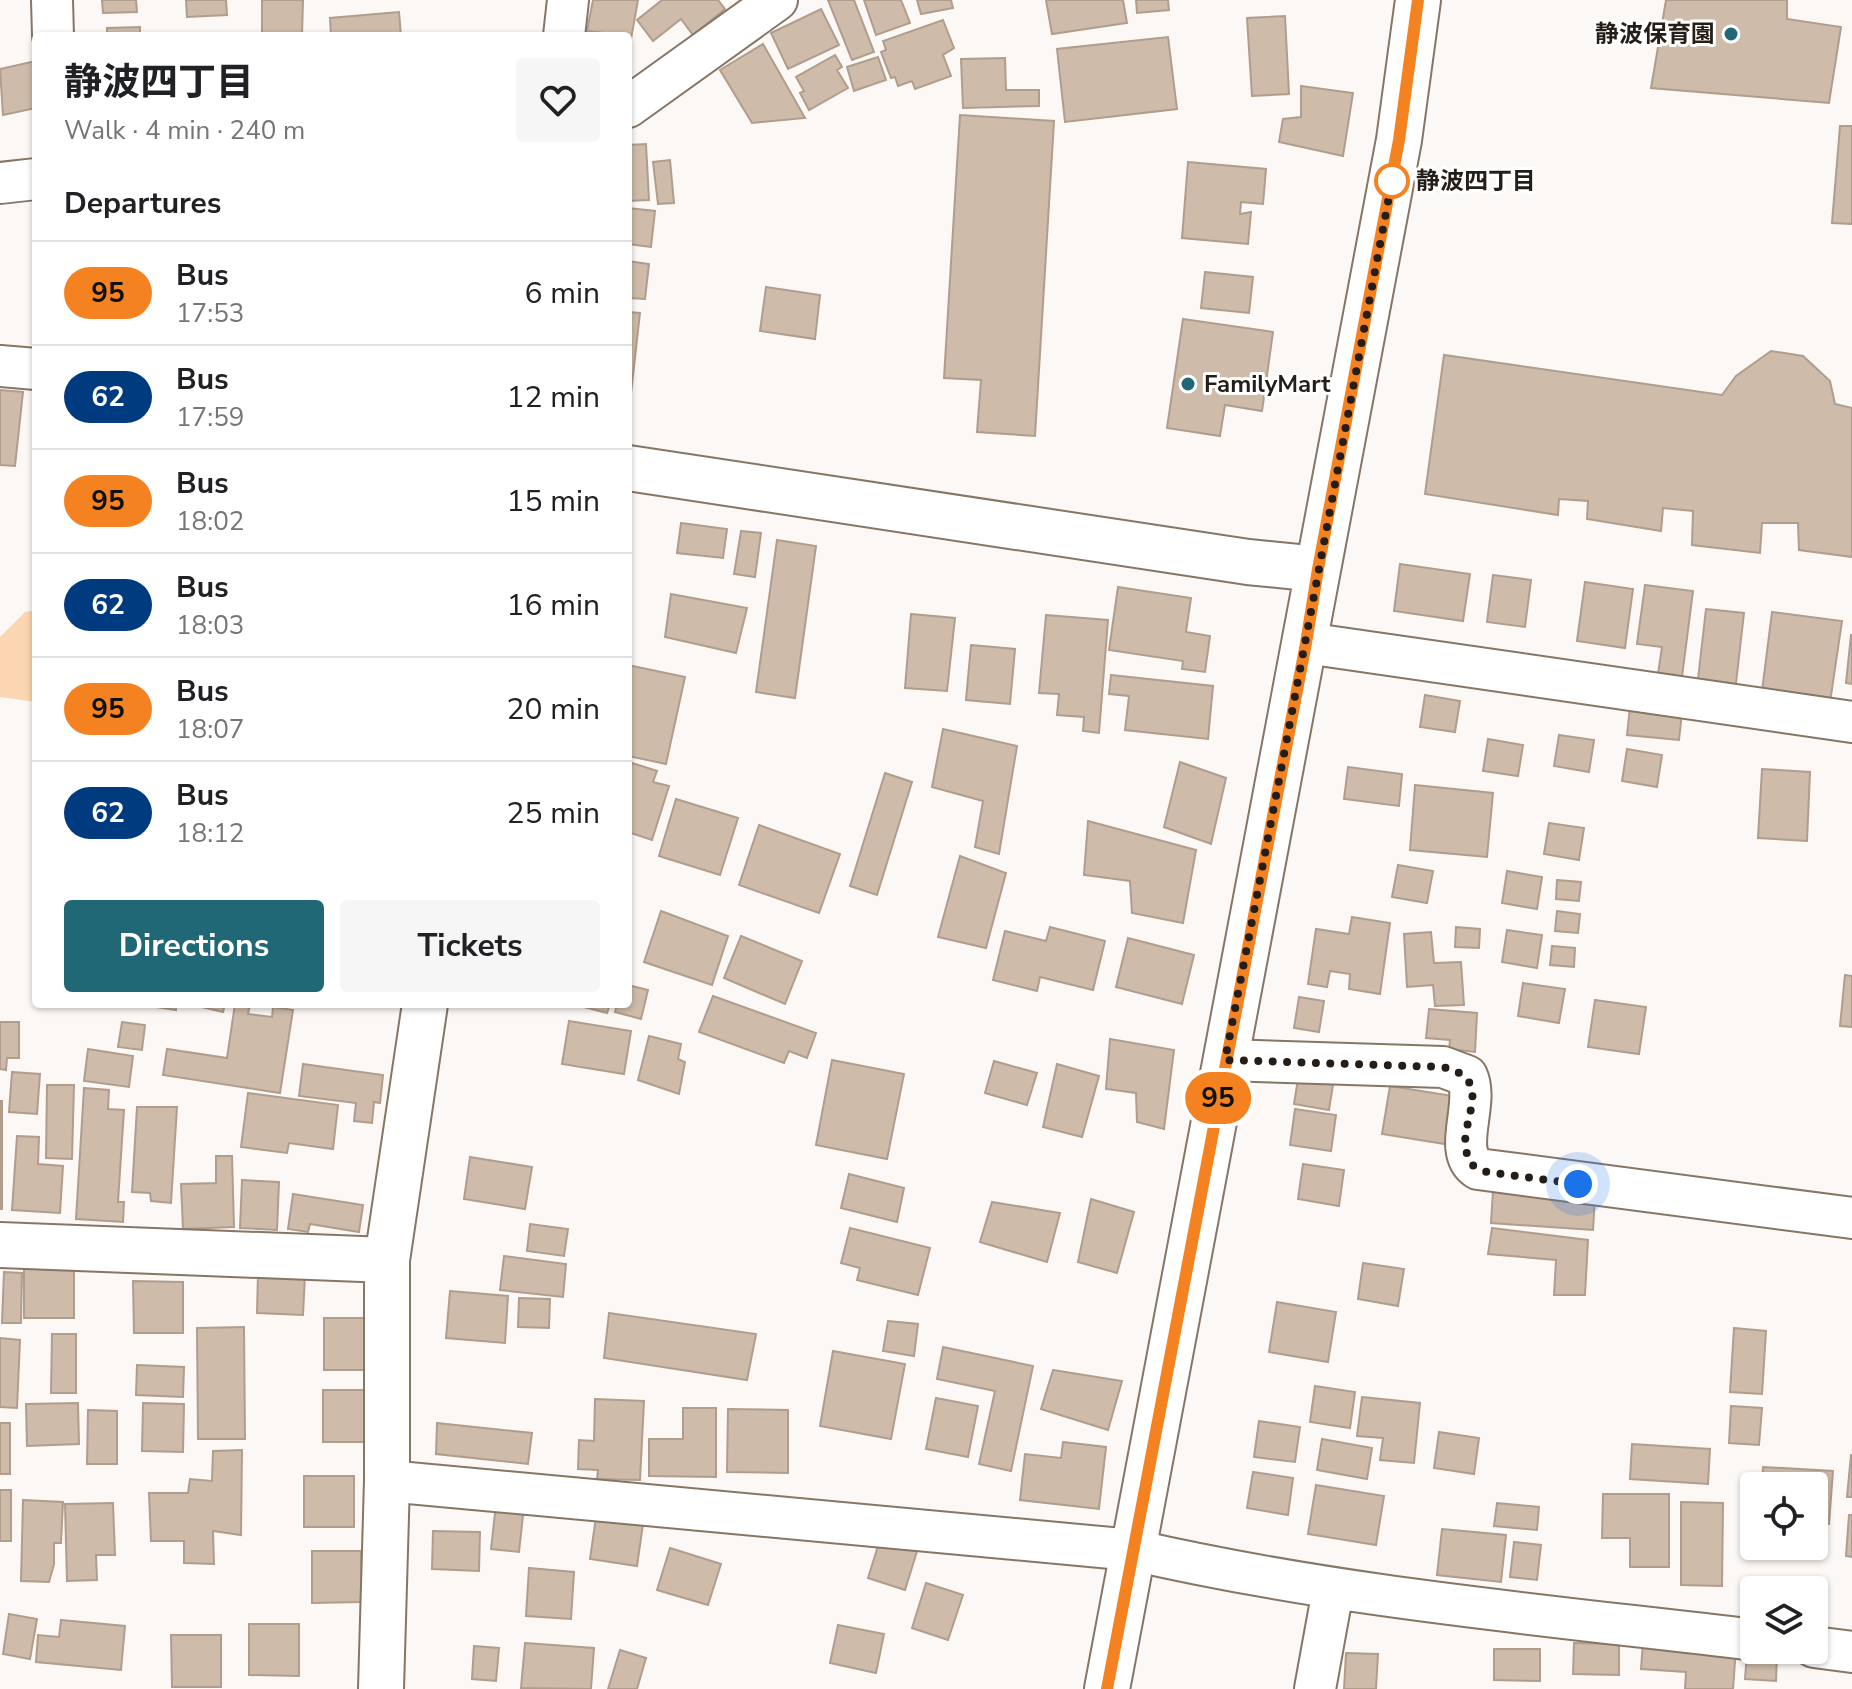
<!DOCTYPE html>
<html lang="en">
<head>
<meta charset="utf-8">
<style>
	body { margin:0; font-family:"Nunito Sans","Noto Sans JP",sans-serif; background:#f6f6f6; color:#202124; height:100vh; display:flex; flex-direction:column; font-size:30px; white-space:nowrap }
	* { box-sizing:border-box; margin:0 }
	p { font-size:26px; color:#757577 }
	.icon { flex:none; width:44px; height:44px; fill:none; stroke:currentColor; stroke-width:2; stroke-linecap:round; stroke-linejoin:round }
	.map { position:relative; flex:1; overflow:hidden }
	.sheet { position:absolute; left:32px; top:32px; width:600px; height:976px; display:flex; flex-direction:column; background:#fff; border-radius:8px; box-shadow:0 2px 6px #0004 }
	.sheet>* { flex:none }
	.badge { padding:0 16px; border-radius:26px; font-size:28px; line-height:52px }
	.tools { position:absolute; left:1740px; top:1472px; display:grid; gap:16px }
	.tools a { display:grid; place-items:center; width:88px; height:88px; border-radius:8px; background:#fff; box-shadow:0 2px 6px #0004; font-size:40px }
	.you { position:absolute; width:40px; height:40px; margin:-20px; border:6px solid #fff; border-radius:50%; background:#1a73e8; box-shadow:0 0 0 12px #1a73e833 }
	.map>.badge { position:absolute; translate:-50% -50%; box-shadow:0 0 0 4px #fff }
	h2 { padding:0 32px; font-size:30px; line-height:72px }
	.round { display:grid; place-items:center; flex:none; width:84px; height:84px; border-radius:8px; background:#f6f6f6 }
	.headline { display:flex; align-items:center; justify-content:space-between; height:136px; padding:0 32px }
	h1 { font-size:38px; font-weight:700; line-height:60px }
	.cta { display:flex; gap:16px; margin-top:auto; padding:16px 32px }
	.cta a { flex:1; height:92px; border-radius:8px; background:#216876; color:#fff; font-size:32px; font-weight:700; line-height:92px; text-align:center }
	.cta a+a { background:#f6f6f6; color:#202124 }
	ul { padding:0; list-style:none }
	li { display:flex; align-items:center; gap:24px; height:104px; padding:0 32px; border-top:2px solid #e0e0e0 }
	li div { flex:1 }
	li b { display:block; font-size:30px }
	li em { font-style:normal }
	li .badge { min-width:88px; font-weight:700; text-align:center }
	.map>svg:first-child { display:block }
	.green { fill:#fcd6b2 }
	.building { fill:#cebba9; stroke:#b09d8c; stroke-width:2 }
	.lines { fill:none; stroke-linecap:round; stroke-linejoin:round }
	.street-casing { stroke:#877565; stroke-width:44 }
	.secondary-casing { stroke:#877565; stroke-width:48 }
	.street { stroke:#fff; stroke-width:40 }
	.secondary { stroke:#fff; stroke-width:44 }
	.line-casing { stroke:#fff; stroke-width:18 }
	.line { stroke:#f58220; stroke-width:12 }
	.walk { stroke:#251d17; stroke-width:8; stroke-dasharray:0 14.4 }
	.poi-dot { fill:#216876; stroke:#fff; stroke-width:3 }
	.stop-dot { fill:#fff; stroke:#f58220; stroke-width:4 }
	.labels { text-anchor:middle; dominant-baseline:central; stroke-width:6; stroke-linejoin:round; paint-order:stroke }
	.poi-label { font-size:24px; font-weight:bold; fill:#251d17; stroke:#fff; text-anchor:end }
	.stop-label { font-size:24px; font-weight:bold; fill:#251d17; stroke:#fff; text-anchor:start }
</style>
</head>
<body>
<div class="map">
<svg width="1852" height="1689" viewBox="0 0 1852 1689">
	<rect width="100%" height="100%" fill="#fcf8f5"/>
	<path class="green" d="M36,610v92l-36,-5v-60l25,-25z"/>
	<path class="building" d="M102,0h34l1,12 -34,1z
		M186,0h40l1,15 -40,2z
		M262,0h41l-1,36h-40z
		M593,0h45l-7,39 -3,-3 -41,-5z
		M662,0h56l7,9 -32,26 -12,-16 -28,22 -16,-21z
		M828,0h26l20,52 -22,8z
		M864,0h37l9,23 -34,12z
		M917,0h34l2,8 -32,6z
		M1046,0h77l4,23 -75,11z
		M1136,0h32l1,10 -32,3z
		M1666,0h121v19l54,8 -12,76 -178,-15z
		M821,9l18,36 -51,24 -17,-36z
		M399,12l2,24h-70l-1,-18z
		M1285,16l4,78 -37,2 -5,-78z
		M943,20l11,28 -11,7 8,21 -36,13 -3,-8 -14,5 -3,-9 -4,1 -10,-26 5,-2 -3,-9z
		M140,27v9h-33v-8z
		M1168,37l9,72 -112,13 -8,-73z
		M763,44l42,74 -53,5 -32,-53z
		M835,55l7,12 -5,3 11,18 -39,22 -9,-17 4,-2 -8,-14z
		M878,57l8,23 -32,11 -7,-24z
		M1005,58l1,32h33v16l-76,2 -2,-49z
		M36,61v47l-33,7 -3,-46z
		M1301,86l52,7 -10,63 -64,-14 4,-23 18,-2z
		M960,115l94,6 -19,315 -58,-4 4,-52 -37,-2z
		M1840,126h12v98l-20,-1z
		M646,144l3,56 -21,1v-56z
		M670,160l4,43 -16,1 -5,-42z
		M1188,162l78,7 -3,35 -22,-2 -1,12 11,-2 -3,32 -66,-6z
		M628,208l27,3 -4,36 -23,-3z
		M628,261l21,3 -4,35 -17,-1z
		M1205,272l48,5 -4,36 -48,-5z
		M766,287l54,8 -5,44 -55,-8z
		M628,312l12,1 -11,98h-1z
		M1183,319l90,13 -11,79 -37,-6 -5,31 -53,-8z
		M1771,351l32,5 27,25 5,23 17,4v149l-53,-7 -1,-27h-36l-2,30 -68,-8 1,-34 -30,-3 -2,23 -74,-12 1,-18 -29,-2 -1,16 -133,-21 19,-139 278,40 14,-19z
		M0,390l23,2 -8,74 -15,-1z
		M681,523l46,6 -4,29 -46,-5z
		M741,531l20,2 -6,44 -21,-3z
		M777,540l39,6 -21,152 -39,-6z
		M1400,564l70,10 -7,47 -69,-10z
		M1493,575l38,5 -6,47 -38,-5z
		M1585,582l48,7 -8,59 -48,-7z
		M1645,585l48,6 -11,86 -24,-3 4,-27 -25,-3z
		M1118,587l73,11 -5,34 24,4 -5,36 -23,-3 1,-8 -74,-11z
		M671,594l76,14 -11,45 -71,-16z
		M1706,609l38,4 -9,79 -38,-4z
		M1772,612l70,9 -13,88 -68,-10z
		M911,614l44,4 -8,73 -42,-3z
		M1046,615l62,5 -9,113 -16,-2 1,-14 -27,-2 2,-21 -20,-1z
		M1851,635h1v49l-6,-1z
		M971,645l44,4 -5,55 -44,-4z
		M628,665l57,12 -19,87 -38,-8z
		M1111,675l102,11 -5,53 -83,-9 4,-34 -20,-2z
		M1425,695l35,6 -5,31 -35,-5z
		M1630,707l52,6 -3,27 -52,-5z
		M943,729l74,17 -18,108 -24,-7 8,-46 -51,-14z
		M1559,735l35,5 -5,32 -35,-6z
		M1488,739l35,6 -5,31 -35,-5z
		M1627,749l35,6 -5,32 -35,-6z
		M1180,762l46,16 -15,66 -47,-17z
		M632,763l25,8 -4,11 16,4 -17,54 -24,-8v-55z
		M1348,767l54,7 -3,32 -55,-7z
		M1762,769l48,3 -3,69 -49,-3z
		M885,773l27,9 -35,113 -27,-9z
		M1415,785l78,8 -6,64 -77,-7z
		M676,799l62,19 -18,57 -61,-19z
		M1088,821l108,29 -13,73 -51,-10 -2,-32 -46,-6z
		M1549,823l35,5 -5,32 -35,-6z
		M759,825l81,29 -21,59 -80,-28z
		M960,856l46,17 -20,75 -48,-11z
		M1398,865l35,6 -6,32 -35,-6z
		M1507,871l35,6 -5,32 -35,-6z
		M1557,880l24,2 -2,19 -23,-2z
		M661,911l67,25 -16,49 -68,-23z
		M1557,911l23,3 -2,19 -23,-2z
		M1352,917l38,6 -10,71 -31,-5 1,-15 -20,-3 -3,16 -19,-3 8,-55 33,5z
		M1050,927l55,14 -12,49 -53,-13 -3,14 -44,-11 12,-49 41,10z
		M1456,927l24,2 -1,19 -24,-1z
		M1507,930l35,5 -5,33 -35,-6z
		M1431,932l3,31 27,-1 3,43 -29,1 -2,-21 -26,2 -3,-53z
		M741,936l61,25 -17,43 -61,-26z
		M1128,938l66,17 -12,49 -66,-17z
		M1552,946l23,2 -1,19 -24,-2z
		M1845,975l7,1v51l-12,-1z
		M1523,983l42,6 -6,34 -41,-7z
		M628,985l20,5 -7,29 -26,-7 2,-8h11z
		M713,996l103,37 -9,25 -18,-7 -5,12 -85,-31z
		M1299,997l25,4 -5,31 -25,-4z
		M1595,1000l51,7 -7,47 -51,-7z
		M137,1004h39v6z
		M189,1004h36l-2,8z
		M235,1004h15l-2,10 24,3 1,-10 20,3 -13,83 -117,-18 4,-26 60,9z
		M585,1004h25l-3,9 -23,-6z
		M1429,1009l48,4 -2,39 -26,-3 1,-9 -24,-2z
		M569,1021l62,10 -7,43 -62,-10z
		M0,1022h19v36h-12l-1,12 -6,-1z
		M122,1022l23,3 -3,25 -24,-3z
		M649,1036l32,8 -3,15 7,3 -6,32 -41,-14z
		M1110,1039l64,11 -10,79 -27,-7 -1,-29 -30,-4z
		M88,1049l45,7 -4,31 -45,-6z
		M832,1060l72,14 -17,85 -71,-14z
		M994,1061l43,12 -10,32 -42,-12z
		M303,1064l80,11 -3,28 -6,-1 -2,21 -18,-2 2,-18 -57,-7z
		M1057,1064l42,12 -17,61 -39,-10z
		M12,1072l28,2 -3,40 -28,-2z
		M1299,1073l35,5 -5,32 -35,-6z
		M47,1085h27l-2,74 -26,-1z
		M1390,1086l69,11 -8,48 -69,-11z
		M84,1088l25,2 -1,19 16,1 -6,92h6l-1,20 -47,-3z
		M248,1093l90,12 -5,44 -44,-6 -2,10 -46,-6z
		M0,1101h2v108h-2z
		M137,1107h40l-6,96 -20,-2 -1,-8 -18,-1z
		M1295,1109l41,6 -5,36 -41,-6z
		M17,1136l22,1 -1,27 25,2 -3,47 -48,-3z
		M216,1156h16l2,71 -51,2 -2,-45 35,-1z
		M470,1157l62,10 -7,42 -61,-10z
		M1303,1164l41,6 -5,36 -41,-7z
		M849,1174l55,14 -7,34 -56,-14z
		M242,1180l37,2 -2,48 -37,-2z
		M1493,1190l102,7 -2,33 -102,-7z
		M293,1194l70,11 -4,27 -49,-8 -2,8 -20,-3z
		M1091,1199l43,13 -17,61 -39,-11z
		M992,1202l68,11 -13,49 -67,-20z
		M530,1224l38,5 -4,27 -37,-5z
		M850,1228l80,20 -12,47 -61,-15 3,-12 -19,-5z
		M1492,1228l96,12 -3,55h-31l2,-35 -68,-6z
		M504,1256l62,8 -3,33 -63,-7z
		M1363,1263l41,6 -6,37 -40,-7z
		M24,1267h50v51h-50z
		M4,1272l18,1 -1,50h-19z
		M258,1274l47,1 -2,40 -46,-2z
		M133,1281l50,1v51h-49z
		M450,1291l58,5 -3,47 -59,-5z
		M519,1298l31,1 -1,29 -31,-1z
		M1277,1302l59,10 -8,50 -59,-10z
		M609,1313l147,21 -9,46 -143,-22z
		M324,1318h50v52h-50z
		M888,1321l30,3 -4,32 -31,-5z
		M244,1327l1,112h-47l-1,-111z
		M1734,1328l32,3 -4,63 -32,-2z
		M52,1334h24v59h-25z
		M0,1338l20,2 -3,68 -17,-1z
		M943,1347l90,19 -22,105 -32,-7 16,-73 -58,-12z
		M833,1351l72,13 -14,75 -71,-13z
		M137,1365l47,2 -1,30 -47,-2z
		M1053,1370l69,11 -14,49 -67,-21z
		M1315,1386l40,6 -5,36 -40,-6z
		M323,1390h50v52h-50z
		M1362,1397l58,6 -6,60 -34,-3 3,-22 -26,-2z
		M936,1398l42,8 -10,51 -42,-8z
		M595,1399l49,2 -4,79 -43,-1 1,-9 -20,-1 1,-29 15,1z
		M78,1403l1,41 -52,2 -1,-42z
		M143,1403l41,1 -1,48 -41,-1z
		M1731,1406l31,2 -3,37 -30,-2z
		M683,1408h33v69l-67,-1v-37h34z
		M728,1409l60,1v63l-61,-1z
		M88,1410l29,1v53h-30z
		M1259,1421l41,6 -5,35 -41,-5z
		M0,1423h10v51h-10z
		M437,1423l95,10 -4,31 -92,-10z
		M1439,1432l40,6 -5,36 -40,-6z
		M1322,1439l50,9 -5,31 -50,-9z
		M1063,1442l43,5 -7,62 -79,-9 5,-46 36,4z
		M1632,1444l78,5 -2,35 -78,-5z
		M242,1450l-1,85 -28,-4 1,33 -30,-1v-22h-33l-2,-48h39l2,-14 22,2 1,-30z
		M1851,1455h1v42h-5z
		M1763,1467l70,4 -4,53 -15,-1v-37h-52z
		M1253,1472l40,6 -5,37 -41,-7z
		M304,1476h50v51h-50z
		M1316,1485l68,11 -8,49 -68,-11z
		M0,1490h11v51h-11z
		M1603,1494h66v73h-39v-29h-28z
		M23,1500l40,2 -2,41h-7v21l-5,18 -28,-1z
		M1681,1502l42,1 -1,83 -41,-1z
		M113,1503l2,52h-19l1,25 -30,1 -2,-77z
		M1497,1503l42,4 -2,23 -43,-4z
		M496,1504l28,2 -5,46 -28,-3z
		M1849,1515h3v42l-6,-1z
		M596,1517l47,7 -6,42 -47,-7z
		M1442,1529l64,6 -5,47 -64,-7z
		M433,1531l47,1 -1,39 -47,-2z
		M882,1533l37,12 -14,45 -37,-12z
		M1514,1542l27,3 -4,35 -27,-3z
		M670,1548l51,16 -13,41 -51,-15z
		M312,1551h49l1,51 -50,1z
		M529,1568l45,4 -3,47 -45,-3z
		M926,1583l37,12 -15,45 -36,-12z
		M9,1614l28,5 -7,40 -27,-5z
		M61,1620l64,6 -4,44 -85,-8 2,-27 21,2z
		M249,1624h50v52l-50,-1z
		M838,1625l46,9 -8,39 -46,-10z
		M171,1635h50v52h-49z
		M1643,1642l93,6 -3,41h-48l1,-17 -45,-3z
		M525,1643l69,5 -3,41 -70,-1z
		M1574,1643l45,1v31l-46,-1z
		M474,1646l25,2 -3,33 -24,-2z
		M1494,1649h46v32l-46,-1z
		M620,1650l26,8 -9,31h-29z
		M1346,1653l32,1 -2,35h-32z
		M1747,1653l30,3 -1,25 -31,-2z"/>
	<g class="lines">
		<g class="street-casing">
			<path id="street" d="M52,0l1,36
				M564,36l4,-36
				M628,107l149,-107
				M0,183l36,-4
				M0,366l36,3
				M1306,643l546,79
				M1225,1060l218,7 24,9c13,28 -16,75 11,93l374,49
				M387,1481l746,69c204,47 413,65 621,90
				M1814,1647l38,5
				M1315,1689l18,-99"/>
		</g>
		<g class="secondary-casing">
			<path id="secondary" d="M628,468l620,94 70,7
				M0,1245l387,15
				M381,1689l6,-208v-221l38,-256
				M1107,1689l292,-1549 19,-140"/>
		</g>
		<use href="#street" class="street"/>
		<use href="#secondary" class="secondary"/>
	</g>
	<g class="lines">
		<g class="line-casing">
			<path id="line" d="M1107,1689l199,-1046 12,-74 81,-429 19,-140"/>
		</g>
		<use href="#line" class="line"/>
		<path class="walk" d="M1392,181l2,-11c-56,297 -111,594 -169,890l218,7c50,12 21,46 22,80 1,6 5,13 7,18l15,7 91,12"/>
	</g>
	<g class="poi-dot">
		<circle cx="1731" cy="34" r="8"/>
		<circle cx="1188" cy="384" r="8"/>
	</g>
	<circle class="stop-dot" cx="1392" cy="181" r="16"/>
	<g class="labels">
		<g class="poi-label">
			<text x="1715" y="34">静波保育園</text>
			<text x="1204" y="384" text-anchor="start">FamilyMart</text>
		</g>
		<g class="stop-label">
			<text x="1416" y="181">静波四丁目</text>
		</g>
	</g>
</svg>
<div class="tools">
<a><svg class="icon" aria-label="locate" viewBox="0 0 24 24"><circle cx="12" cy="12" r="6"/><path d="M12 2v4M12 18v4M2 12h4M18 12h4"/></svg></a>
<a><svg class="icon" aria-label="layers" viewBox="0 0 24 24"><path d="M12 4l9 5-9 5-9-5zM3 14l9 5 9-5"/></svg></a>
</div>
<div class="you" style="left:1578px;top:1184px"></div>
<b class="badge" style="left:1218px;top:1098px;background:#f58220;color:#111">95</b>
<section class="sheet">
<div class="headline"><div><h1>静波四丁目</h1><p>Walk · 4 min · 240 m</p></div><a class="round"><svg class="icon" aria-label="heart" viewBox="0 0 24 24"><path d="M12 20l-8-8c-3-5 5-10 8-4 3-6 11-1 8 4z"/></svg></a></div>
<h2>Departures</h2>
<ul>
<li><span class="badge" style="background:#f58220;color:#111">95</span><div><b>Bus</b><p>17:53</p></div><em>6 min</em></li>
<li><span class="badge" style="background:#003b80;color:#fff">62</span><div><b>Bus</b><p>17:59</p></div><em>12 min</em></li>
<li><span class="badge" style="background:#f58220;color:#111">95</span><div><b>Bus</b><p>18:02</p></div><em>15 min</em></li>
<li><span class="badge" style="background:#003b80;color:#fff">62</span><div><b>Bus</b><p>18:03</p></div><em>16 min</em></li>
<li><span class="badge" style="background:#f58220;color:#111">95</span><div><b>Bus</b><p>18:07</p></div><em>20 min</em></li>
<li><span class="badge" style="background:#003b80;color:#fff">62</span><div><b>Bus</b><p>18:12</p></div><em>25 min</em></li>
</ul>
<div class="cta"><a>Directions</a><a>Tickets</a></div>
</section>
</div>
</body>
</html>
